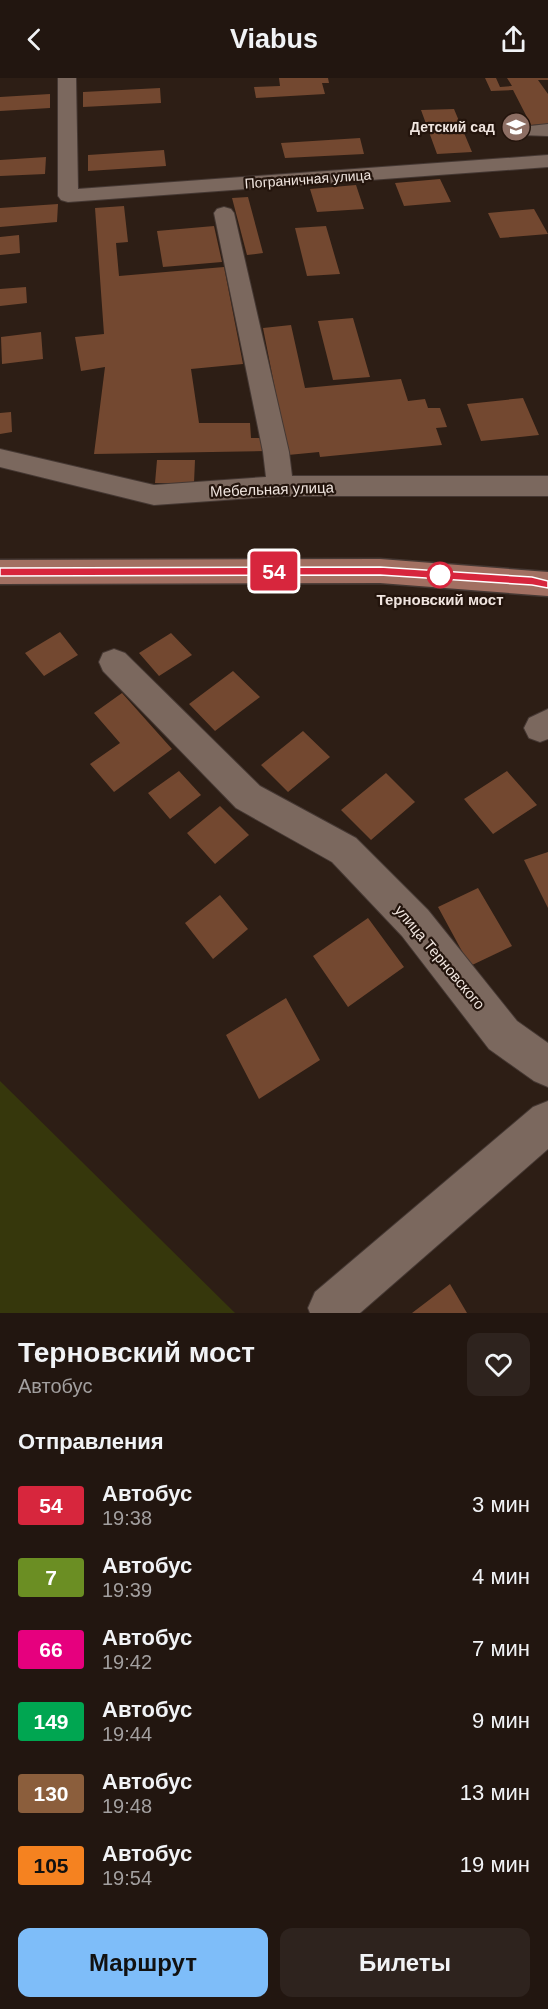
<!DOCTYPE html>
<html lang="ru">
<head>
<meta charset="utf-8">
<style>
	body { margin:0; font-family:Arial,sans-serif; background:#2e231e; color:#f1f3f6; height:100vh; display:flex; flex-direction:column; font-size:22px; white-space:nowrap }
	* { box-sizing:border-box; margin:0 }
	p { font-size:20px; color:#a29f9f }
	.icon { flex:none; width:33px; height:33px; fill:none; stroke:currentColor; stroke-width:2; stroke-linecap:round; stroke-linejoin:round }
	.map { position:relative; height:1235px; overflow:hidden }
	.panel { display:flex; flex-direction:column; background:#221610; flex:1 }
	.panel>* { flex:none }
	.badge { padding:0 12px; border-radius:4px; font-size:21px; line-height:39px }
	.map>.badge { position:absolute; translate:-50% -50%; box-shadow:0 0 0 3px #fff }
	h2 { padding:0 18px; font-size:22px; line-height:54px }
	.round { display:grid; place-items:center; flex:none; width:63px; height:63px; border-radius:12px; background:#2e231e }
	.overview { display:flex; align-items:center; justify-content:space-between; height:102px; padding:0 18px }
	h1 { font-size:28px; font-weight:800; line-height:45px }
	.primary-button { display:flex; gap:12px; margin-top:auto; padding:12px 18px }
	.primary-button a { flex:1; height:69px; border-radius:12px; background:#7ebdf9; color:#111; font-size:24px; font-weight:800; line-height:69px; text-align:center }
	.primary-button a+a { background:#2e231e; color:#f1f3f6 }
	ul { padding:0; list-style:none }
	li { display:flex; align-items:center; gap:18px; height:72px; padding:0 18px }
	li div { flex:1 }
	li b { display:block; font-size:22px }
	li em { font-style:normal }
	li .badge { min-width:66px; font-weight:700; text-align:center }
	header { display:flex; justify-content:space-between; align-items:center; height:78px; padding:0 18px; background:#221610; font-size:27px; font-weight:800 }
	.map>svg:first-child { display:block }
	.green { fill:#36370c }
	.building { fill:#734830 }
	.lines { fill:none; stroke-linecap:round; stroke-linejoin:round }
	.minor-casing { stroke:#453833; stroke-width:2 }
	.major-casing { stroke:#453833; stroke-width:3 }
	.minor { fill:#7b685e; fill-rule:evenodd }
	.major { fill:#a27062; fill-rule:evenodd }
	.line { fill:#d7263d; stroke:#fff; stroke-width:1.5 }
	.stop-dot { fill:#fff; stroke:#d7263d; stroke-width:3 }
	.labels { text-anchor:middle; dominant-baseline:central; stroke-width:4.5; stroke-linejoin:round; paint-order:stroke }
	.far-poi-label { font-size:14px; font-weight:bold; fill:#f0e5df; stroke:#23140c; text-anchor:end }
	.far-street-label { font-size:14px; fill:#f0e5df; stroke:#23140c }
	.street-label { font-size:15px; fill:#f0e5df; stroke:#23140c }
	.stop-label { font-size:15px; font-weight:bold; fill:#f0e5df; stroke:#23140c }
</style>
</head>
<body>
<header><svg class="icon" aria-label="back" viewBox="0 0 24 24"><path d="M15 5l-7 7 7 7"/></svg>Viabus<svg class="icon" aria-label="share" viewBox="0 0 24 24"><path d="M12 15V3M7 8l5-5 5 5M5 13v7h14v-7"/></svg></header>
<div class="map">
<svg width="548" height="1235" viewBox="0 0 548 1235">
	<rect width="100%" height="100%" fill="#2d1e15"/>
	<path class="green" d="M0,1003l235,232h-235z"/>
	<path class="building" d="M279,0h49l1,5h-7l3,11 -69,4 -2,-11 26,-1z
		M485,0h11l4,9 12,-1 -5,-8h41v2h-10l10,14v30l-17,1 -18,-35 -22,1z
		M160,10l1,15 -78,4v-15z
		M50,16v14l-50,3v-14z
		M454,31l18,43 -35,2 -16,-44z
		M360,60l4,16 -79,4 -4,-15z
		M164,72l2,16 -78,5v-16z
		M46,79l-1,17 -45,2v-16z
		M440,101l11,23 -47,4 -9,-23z
		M356,107l8,24 -47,3 -7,-23z
		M248,119l15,56 -16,2 -15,-57z
		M58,126l-1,18 -57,5v-19z
		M124,128l4,36 -12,1 3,33 105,-9 19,97 -52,5 8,54h51l1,15h15v13l-172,3 11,-87 -24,4 -6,-34 29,-3 -9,-126z
		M534,131l14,25 -48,4 -12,-25z
		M214,148l8,36 -59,5 -6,-36z
		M326,148l14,48 -33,2 -12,-48z
		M19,157l1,18 -20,2v-18z
		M26,209l1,16 -27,3v-17z
		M353,240l17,59 -37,3 -15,-59z
		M291,247l14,63 96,-9 7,22 17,-2 3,9h12l7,19 -11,1 6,17 -122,12 -1,-5 -31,3 -25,-127z
		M41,254l2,27 -41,5 -1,-27z
		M523,320l16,37 -58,6 -14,-37z
		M11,334l1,20 -12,2v-21z
		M157,382h38l-1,23h-39z
		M60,554l18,23 -34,21 -19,-23z
		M171,555l21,22 -33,21 -20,-23z
		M233,593l27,26 -45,34 -26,-27z
		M122,615l50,56 -58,43 -24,-28 30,-21 -26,-30z
		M303,653l27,26 -42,35 -27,-27z
		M179,693l22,24 -31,24 -22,-26z
		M507,693l30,34 -44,29 -29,-35z
		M386,695l29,29 -44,38 -30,-30z
		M220,728l29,29 -34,29 -28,-31z
		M548,774v56l-24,-48z
		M478,810l34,58 -42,20 -32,-59z
		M220,817l28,34 -35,30 -28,-36z
		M368,840l36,49 -56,40 -35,-51z
		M286,920l34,62 -61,39 -33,-64z
		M450,1206l17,29h-55z"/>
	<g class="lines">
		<g class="minor-casing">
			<path id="minor" d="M58,0h18l2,111 470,-34v12l-480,35 -7,-2 -3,-4z
				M548,46v12l-27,-1 -2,-4 2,-4z
				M224,129l7,2 3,4 55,239 3,24h256v20h-268l-126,9 -154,-38v-18l154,36 112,-8 -3,-25 -49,-239 3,-4z
				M114,571l11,4 135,133 96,52 72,72 89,111 31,22v44l-14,-6 -45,-32 -87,-113 -70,-74 -96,-54 -133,-137 -4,-9 4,-9z
				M548,631v30l-8,3 -11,-4 -5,-10 5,-10z
				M548,1023v48l-188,164h-50l-2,-5 7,-16 218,-185z"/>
		</g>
		<g class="major-casing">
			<path id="major" d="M380,481l168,13v24l-168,-13 -380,1v-24z"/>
		</g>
		<use href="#minor" class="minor"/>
		<use href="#major" class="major"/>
	</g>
	<path class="line" d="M380,489l152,10 16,4v7l-16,-3 -152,-10 -380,1v-8z"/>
	<defs>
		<g id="school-disc" transform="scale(1.5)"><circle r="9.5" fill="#8d6e63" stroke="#23140c"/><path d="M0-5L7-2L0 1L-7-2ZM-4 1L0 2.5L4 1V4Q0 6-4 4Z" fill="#fff"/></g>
	</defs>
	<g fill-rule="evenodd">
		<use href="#school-disc" x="516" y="49"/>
	</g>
	<circle class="stop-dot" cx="440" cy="497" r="12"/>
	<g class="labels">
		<g class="far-poi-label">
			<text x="495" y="49">Детский сад</text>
		</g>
		<g class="far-street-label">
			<text transform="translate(308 101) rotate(-4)">Пограничная улица</text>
		</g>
		<g class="street-label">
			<text transform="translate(272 411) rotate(-2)">Мебельная улица</text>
			<text transform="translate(440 879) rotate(50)">улица Терновского</text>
		</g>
		<g class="stop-label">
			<text x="440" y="521">Терновский мост</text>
		</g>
	</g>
</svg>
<b class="badge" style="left:274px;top:493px;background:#d7263d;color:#fff">54</b>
</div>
<section class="panel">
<div class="overview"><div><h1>Терновский мост</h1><p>Автобус</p></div><a class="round"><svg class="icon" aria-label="heart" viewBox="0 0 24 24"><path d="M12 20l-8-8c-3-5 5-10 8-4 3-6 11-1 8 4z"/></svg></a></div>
<h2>Отправления</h2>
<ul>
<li><span class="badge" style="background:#d7263d;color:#fff">54</span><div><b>Автобус</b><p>19:38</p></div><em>3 мин</em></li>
<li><span class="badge" style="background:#6b8e23;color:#fff">7</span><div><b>Автобус</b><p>19:39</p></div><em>4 мин</em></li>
<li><span class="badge" style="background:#e6007e;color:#fff">66</span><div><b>Автобус</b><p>19:42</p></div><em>7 мин</em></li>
<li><span class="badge" style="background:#00a651;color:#fff">149</span><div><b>Автобус</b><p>19:44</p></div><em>9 мин</em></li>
<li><span class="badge" style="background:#8b5e3c;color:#fff">130</span><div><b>Автобус</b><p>19:48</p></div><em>13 мин</em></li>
<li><span class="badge" style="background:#f58220;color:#111">105</span><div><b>Автобус</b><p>19:54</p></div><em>19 мин</em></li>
</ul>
<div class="primary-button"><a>Маршрут</a><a>Билеты</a></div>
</section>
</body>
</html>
